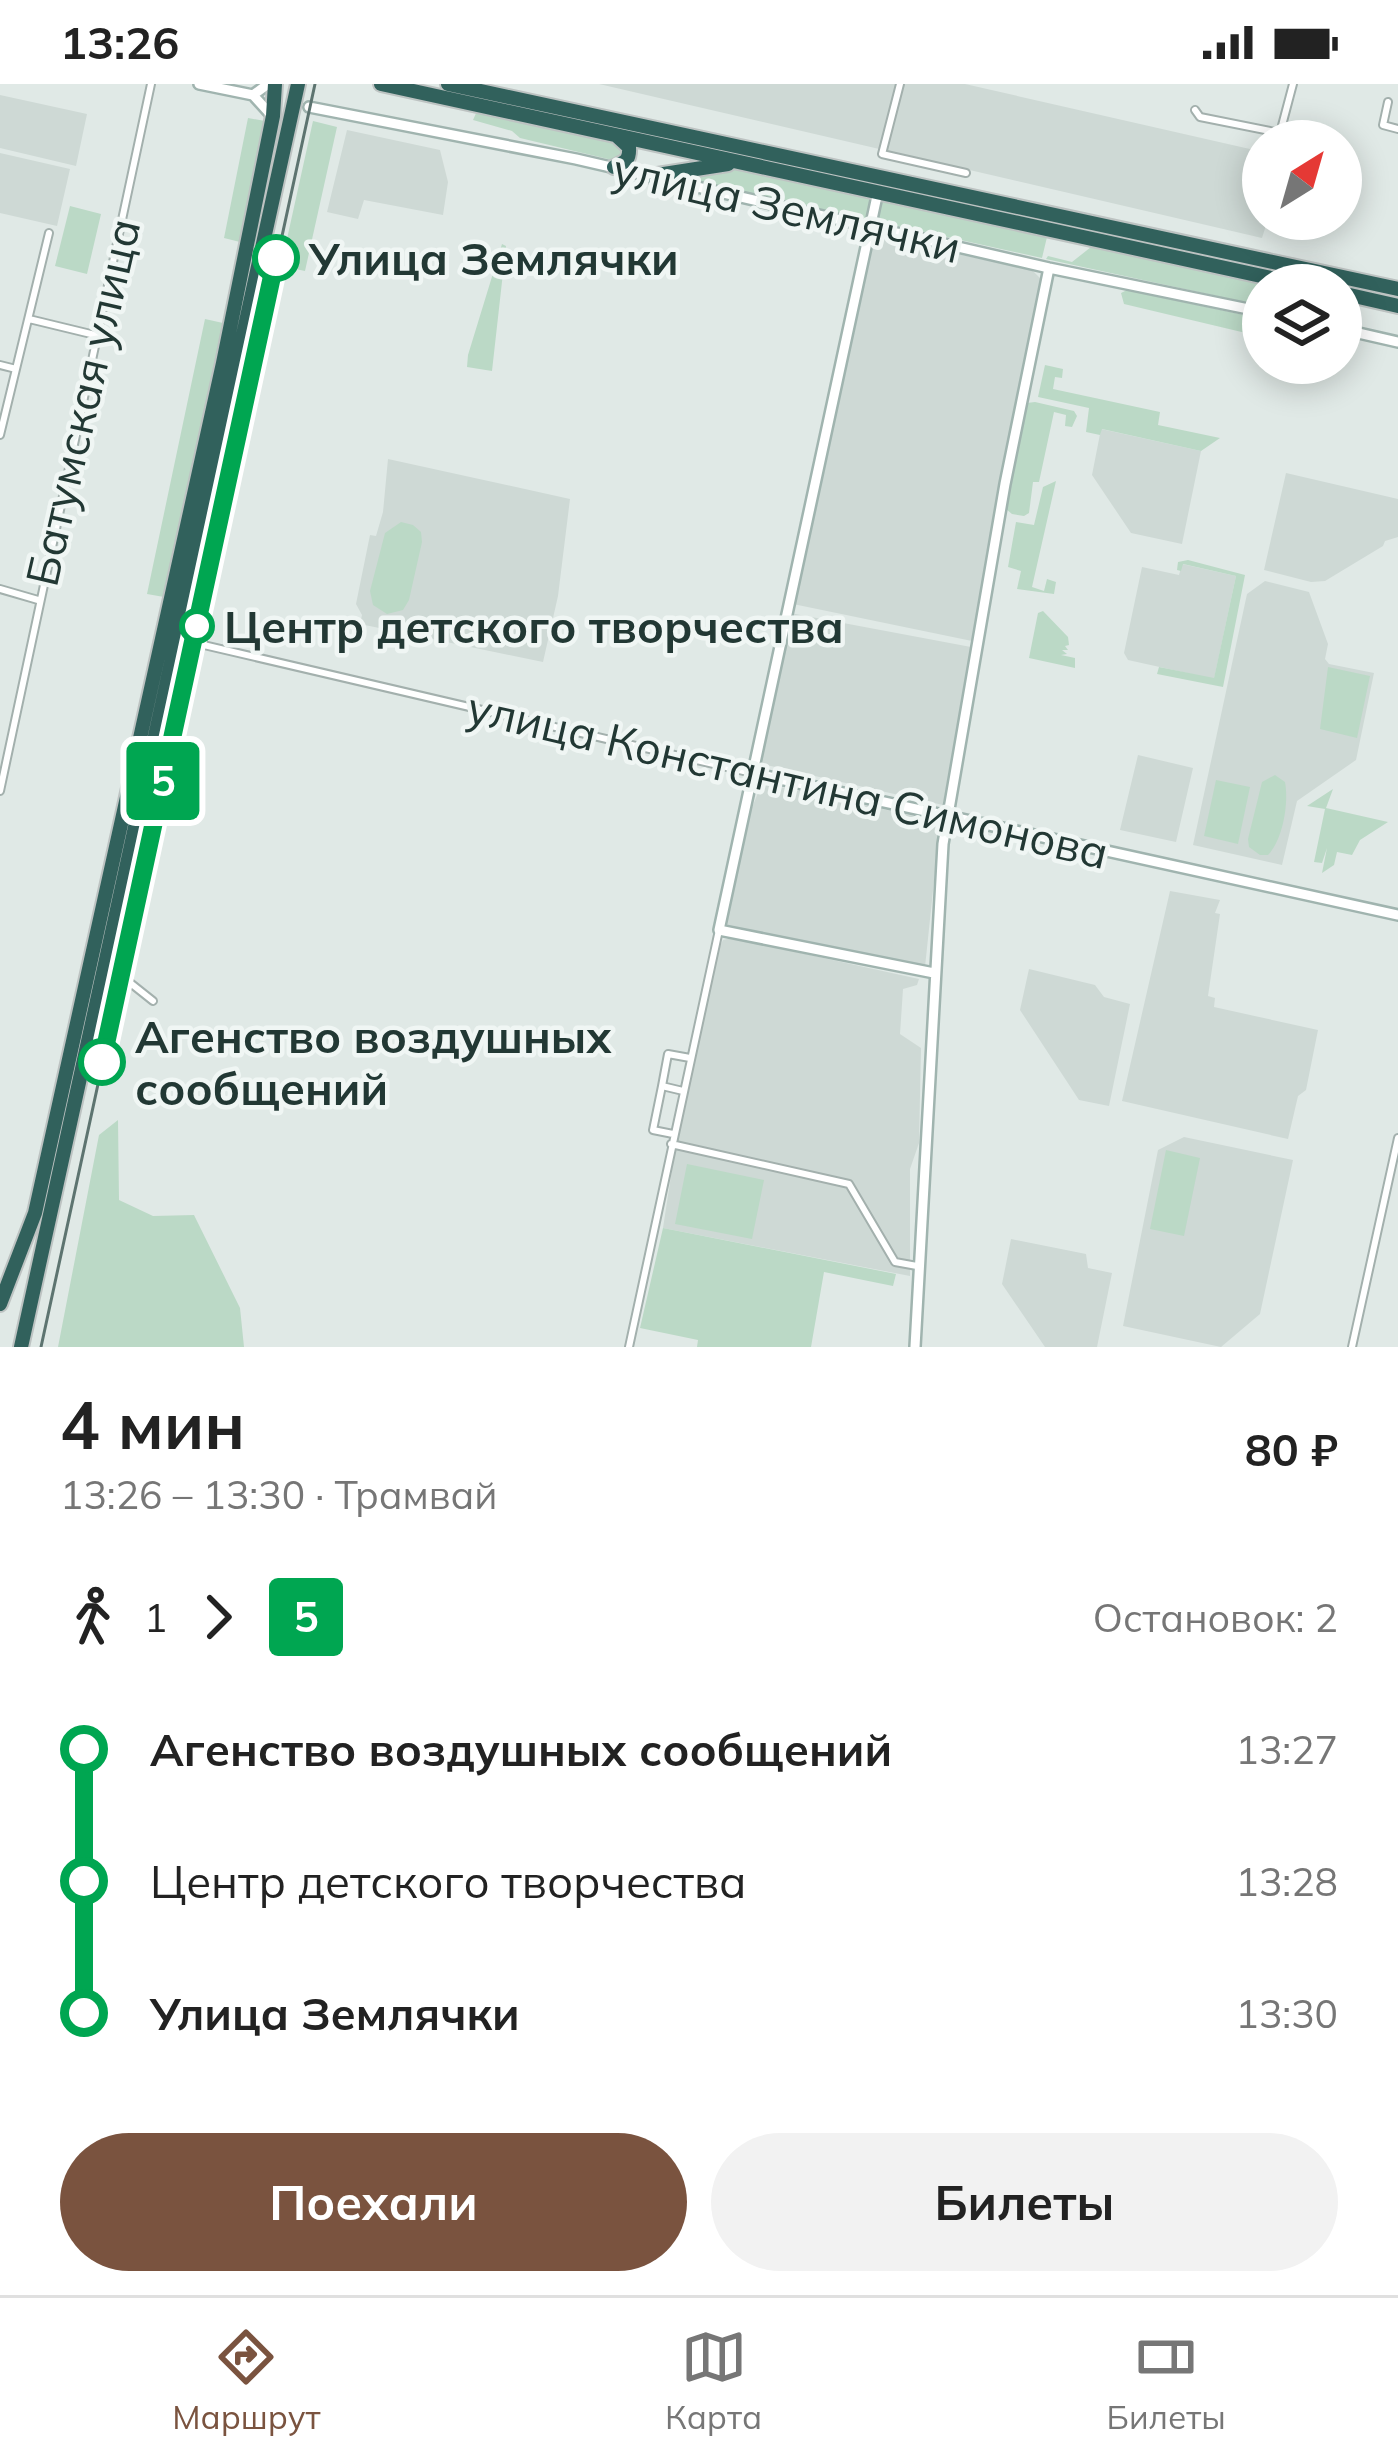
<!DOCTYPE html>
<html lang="ru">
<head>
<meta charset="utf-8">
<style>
	body { margin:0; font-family:Mulish,sans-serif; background:#f2f2f2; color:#222; height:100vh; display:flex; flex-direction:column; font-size:45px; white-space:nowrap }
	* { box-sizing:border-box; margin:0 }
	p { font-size:39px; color:#767676 }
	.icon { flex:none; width:66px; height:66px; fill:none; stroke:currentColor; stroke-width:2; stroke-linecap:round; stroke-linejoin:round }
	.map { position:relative; height:1263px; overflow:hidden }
	.drawer { display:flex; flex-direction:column; background:#fff; flex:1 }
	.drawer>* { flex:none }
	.badge { padding:0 24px; border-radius:9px; font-size:42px; line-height:78px }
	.needle { width:78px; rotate:37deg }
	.fabs { position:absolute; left:1242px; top:36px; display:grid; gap:24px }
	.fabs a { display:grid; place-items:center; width:120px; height:120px; border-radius:50%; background:#fff; box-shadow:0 6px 30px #0003; font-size:60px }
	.map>.badge { position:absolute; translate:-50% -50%; box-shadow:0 0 0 6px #fff }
	.legs { display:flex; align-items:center; gap:18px; height:132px; padding:0 60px; font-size:39px }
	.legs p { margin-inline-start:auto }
	.overview { display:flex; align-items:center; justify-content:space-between; height:204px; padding:0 60px }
	h1 { font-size:66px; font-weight:700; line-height:90px }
	.cta { display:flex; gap:24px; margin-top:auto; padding:24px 60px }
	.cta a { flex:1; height:138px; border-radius:72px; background:#7a533f; color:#fff; font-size:48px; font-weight:700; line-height:138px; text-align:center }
	.cta a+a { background:#f2f2f2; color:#222 }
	ul { padding:0 60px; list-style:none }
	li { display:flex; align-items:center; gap:42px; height:132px; font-size:45px }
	li i { display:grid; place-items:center; width:18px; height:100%; margin:0 15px; background:currentColor }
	li i::after { content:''; width:30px; height:30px; margin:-15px; border:9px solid; border-radius:50%; background:#fff }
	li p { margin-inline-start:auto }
	li:first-child i { background:linear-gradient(#0000 50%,currentColor 0) }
	li:last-child i { background:linear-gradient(currentColor 50%,#0000 0) }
	.status { display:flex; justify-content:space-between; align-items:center; height:84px; padding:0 60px; background:#fff; direction:ltr }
	.status svg { height:33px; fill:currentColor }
	.menu { display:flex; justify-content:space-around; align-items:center; height:168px; border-top:3px solid #e0e0e0; background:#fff; font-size:33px; color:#767676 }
	.menu a { display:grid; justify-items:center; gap:6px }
	.menu .selected { color:#7a533f }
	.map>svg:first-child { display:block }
	.built { fill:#ced9d5 }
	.green { fill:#bbd9c6 }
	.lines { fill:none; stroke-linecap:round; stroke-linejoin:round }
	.street-casing { stroke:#a3b0ad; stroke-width:10 }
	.secondary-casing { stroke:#a0b4af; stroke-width:14 }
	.highway-casing { stroke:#bdc3c2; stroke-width:18 }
	.street { stroke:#fff; stroke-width:6 }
	.secondary { stroke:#fff; stroke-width:9 }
	.highway { stroke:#31615c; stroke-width:14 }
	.tram { stroke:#5d7470; stroke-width:3 }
	.line-1-casing { stroke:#fff; stroke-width:27 }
	.line-1 { stroke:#00a651; stroke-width:18 }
	.stop-1-dot { fill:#fff; stroke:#00a651; stroke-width:6 }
	.labels { text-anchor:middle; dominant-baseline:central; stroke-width:9; stroke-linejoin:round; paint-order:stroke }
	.street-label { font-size:45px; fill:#223834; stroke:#f0f6f4 }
	.stop-label { font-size:45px; font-weight:bold; fill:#223834; stroke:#f0f6f4; text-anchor:start }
</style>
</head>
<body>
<div class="status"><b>13:26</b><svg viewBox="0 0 49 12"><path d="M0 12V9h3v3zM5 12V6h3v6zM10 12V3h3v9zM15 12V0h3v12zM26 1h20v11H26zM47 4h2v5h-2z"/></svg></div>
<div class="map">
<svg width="1398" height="1263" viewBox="0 0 1398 1263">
	<rect width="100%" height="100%" fill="#e0e9e6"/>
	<path class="built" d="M599,0h366l298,68v67h5l-6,19z
		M0,11l87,19 -11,52 -76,-18z
		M347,46l93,20 8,32 -5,33 -79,-15 -6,19 -31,-7z
		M0,69l70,16 -13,57 -57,-13z
		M882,154l150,32 9,9 -69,362 -179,-37 75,-355 4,-7z
		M1101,345l100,22 -19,93 -51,-11 -39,-58z
		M388,375l182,40 -12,97 -15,66 -183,-38 2,-9 -6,-11 14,-69 6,1 7,-24z
		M1286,389l112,26v38l-13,4 -2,5 -58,35 -14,1 -47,-12z
		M1182,480l54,12 -22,103 -86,-19 -4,-7 18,-86 37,8z
		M1265,497l44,11 19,52 -3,15 4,5 45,9 -18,87 -59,41 -15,64 -89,-20 54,-251z
		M790,529l181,34 -28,158 -181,-41 -2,-8z
		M1138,671l55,13 -17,74 -56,-12z
		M762,699l171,37 7,4 -15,143 -197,-38 -4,-5 23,-104z
		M1170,807l50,9 -5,13 5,1 -12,82 7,2 -1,9 104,23 -12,60 -8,6 -10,43 -166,-38z
		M732,854l187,41 -2,6 -14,4 -3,45 21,14 -2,95 -9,26v107l-247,-48 14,-91 43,-191 3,-6z
		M1029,885l66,16 9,12 26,7 -21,102 -30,-6 -59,-90z
		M1184,1053l109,23 -33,154 -39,33 -98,-21 35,-176z
		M1011,1155l75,15 2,14 24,5 -15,74h-52l-43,-63z"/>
	<path class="green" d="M480,12l902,195 -2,4h18v6l-57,-16 -352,-73z
		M477,27l141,33 6,10 -12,6 -92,-22 -8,-7 -39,-11z
		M248,34l17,3 -25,121 -16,-4z
		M313,37l24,6 -32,144 -24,-5z
		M730,84l317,69 -5,21 -362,-80z
		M70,122l31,8 -14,60 -32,-8z
		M502,160l4,2 -14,125 -25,-4 1,-12z
		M1091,163h5l173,38h-6v21l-217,-47 2,-3 24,6z
		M1127,206l136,29v9l-13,6 -126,-30 -3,-11z
		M205,235l18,4 -59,274 -17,-3z
		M1045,281l18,4 -1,9 -7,-1 -2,12 107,23 -2,13 62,13 -19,13 -99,-22 -2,6 -14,-3 3,-24 -51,-11z
		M1035,318l39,9 3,5 -5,11 -7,-1 1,-11 -12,-3 -15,70h-6l-4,31 -5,3 -12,-2 -6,-5 21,-106z
		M1056,397l-24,106 12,4 3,-12 9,3 -2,12 -37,-5 4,-18 -13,-4 8,-45 18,3 9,-38z
		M401,438l12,3 8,7 1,10 -13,58 -6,10 -16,4 -14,-9 -3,-14 15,-58z
		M1188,476l57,15 -22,112 -66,-13 2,-7 55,11 22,-102 -53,-12 -2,7 -4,-1 1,-8z
		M1043,527l25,26 1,8 -4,1 3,4h-6l5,4 -6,1 14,3v10l-46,-10 9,-45z
		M1328,583l42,9 -13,62 -37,-9z
		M1275,691l10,7c4,21 -2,58 -17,73h-8l-11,-8 -1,-8 14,-57z
		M1216,696l34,7 -12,57 -34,-8z
		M1333,705l-7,19 62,14 -28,18 -8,15 -15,-3 -3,13 -12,8 5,-25 -5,15 -8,-1 11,-53 -18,-3z
		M118,1036l1,80 34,16 41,-1 46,93 4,39h-186l41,-212z
		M1166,1066l34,8 -16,78 -34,-7z
		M687,1080l77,16 -12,59 -77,-15z
		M663,1144l233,46 -3,12 -69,-14 -13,75h-114l1,-7 -58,-12z"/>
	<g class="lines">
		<g class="street-casing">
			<path id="street" d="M900,0l-18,70 84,19
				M1388,18l-5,23 15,4
				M1195,26l5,7 80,16 13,-49
				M29,235l66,16
				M0,281l16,4
				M0,351l49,-202
				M0,505l38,11
				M178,555l574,134
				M0,707l151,-707
				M109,882l44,35
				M662,1002l6,-32 22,4
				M673,1050l-20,-4 9,-44 21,5
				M671,1060l178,40 46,78 22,4
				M629,1263l90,-417
				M1352,1263l46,-209"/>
		</g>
		<g class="secondary-casing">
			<path id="secondary" d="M199,0l54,11 20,22
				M253,11l15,-11
				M309,23l267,52 473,109 214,44
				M874,106l3,6 -158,734 215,43
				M1341,245l57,13
				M752,689l646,142
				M915,1263l28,-503 62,-360 44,-216"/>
		</g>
		<g class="highway-casing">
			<path id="highway" d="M381,0l922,201
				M448,0l950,205
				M614,83c11,-5 16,-6 15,-20l-12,-11
				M651,92l77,-12
				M1341,209l57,13
				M0,1220l35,-91 188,-850 50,-247 2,-32
				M21,1263l277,-1263"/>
		</g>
		<use href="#street" class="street"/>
		<use href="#secondary" class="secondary"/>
		<use href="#highway" class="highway"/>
		<path class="tram" d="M41,1263l274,-1263"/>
	</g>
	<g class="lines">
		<g class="line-1-casing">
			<path id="line-1" d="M102,978l174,-804"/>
		</g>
		<use href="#line-1" class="line-1"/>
	</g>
	<g class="stop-1-dot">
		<circle cx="276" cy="174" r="21"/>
		<circle cx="197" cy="542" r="15"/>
		<circle cx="102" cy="978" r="21"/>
	</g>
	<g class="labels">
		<g class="street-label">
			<text transform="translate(787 123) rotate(13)">улица Землячки</text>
			<text transform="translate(82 318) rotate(-77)">Батумская улица</text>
			<text transform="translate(788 695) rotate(13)">улица Константина Симонова</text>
		</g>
		<g class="stop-label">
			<text x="309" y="174">Улица Землячки</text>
			<text x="224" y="542">Центр детского творчества</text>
			<text x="135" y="952">Агенство воздушных<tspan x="135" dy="52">сообщений</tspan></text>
		</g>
	</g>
</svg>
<div class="fabs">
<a><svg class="needle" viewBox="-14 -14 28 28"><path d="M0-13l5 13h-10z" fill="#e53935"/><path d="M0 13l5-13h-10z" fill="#767676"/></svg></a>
<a><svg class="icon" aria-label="layers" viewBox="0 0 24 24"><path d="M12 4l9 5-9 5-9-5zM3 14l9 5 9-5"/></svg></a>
</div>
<b class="badge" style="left:163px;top:697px;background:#00a651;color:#fff">5</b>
</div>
<section class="drawer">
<div class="overview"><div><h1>4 мин</h1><p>13:26 – 13:30 · Трамвай</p></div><b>80 ₽</b></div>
<div class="legs"><svg class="icon" aria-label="walk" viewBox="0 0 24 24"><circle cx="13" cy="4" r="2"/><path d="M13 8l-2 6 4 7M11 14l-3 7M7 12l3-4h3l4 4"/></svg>1<svg class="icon" aria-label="forward" viewBox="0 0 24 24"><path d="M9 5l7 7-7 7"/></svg><b class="badge" style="background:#00a651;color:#fff">5</b><p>Остановок: 2</p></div>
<ul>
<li><i style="color:#00a651"></i><b>Агенство воздушных сообщений</b><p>13:27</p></li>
<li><i style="color:#00a651"></i><span>Центр детского творчества</span><p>13:28</p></li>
<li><i style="color:#00a651"></i><b>Улица Землячки</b><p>13:30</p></li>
</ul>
<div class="cta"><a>Поехали</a><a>Билеты</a></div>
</section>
<nav class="menu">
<a class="selected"><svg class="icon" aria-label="directions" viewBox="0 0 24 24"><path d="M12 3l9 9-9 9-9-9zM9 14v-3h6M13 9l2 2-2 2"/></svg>Маршрут</a>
<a><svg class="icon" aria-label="map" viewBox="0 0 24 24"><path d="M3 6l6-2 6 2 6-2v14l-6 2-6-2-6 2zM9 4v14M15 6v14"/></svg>Карта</a>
<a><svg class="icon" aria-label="tickets" viewBox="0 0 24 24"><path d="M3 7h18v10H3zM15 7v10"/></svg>Билеты</a>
</nav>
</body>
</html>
